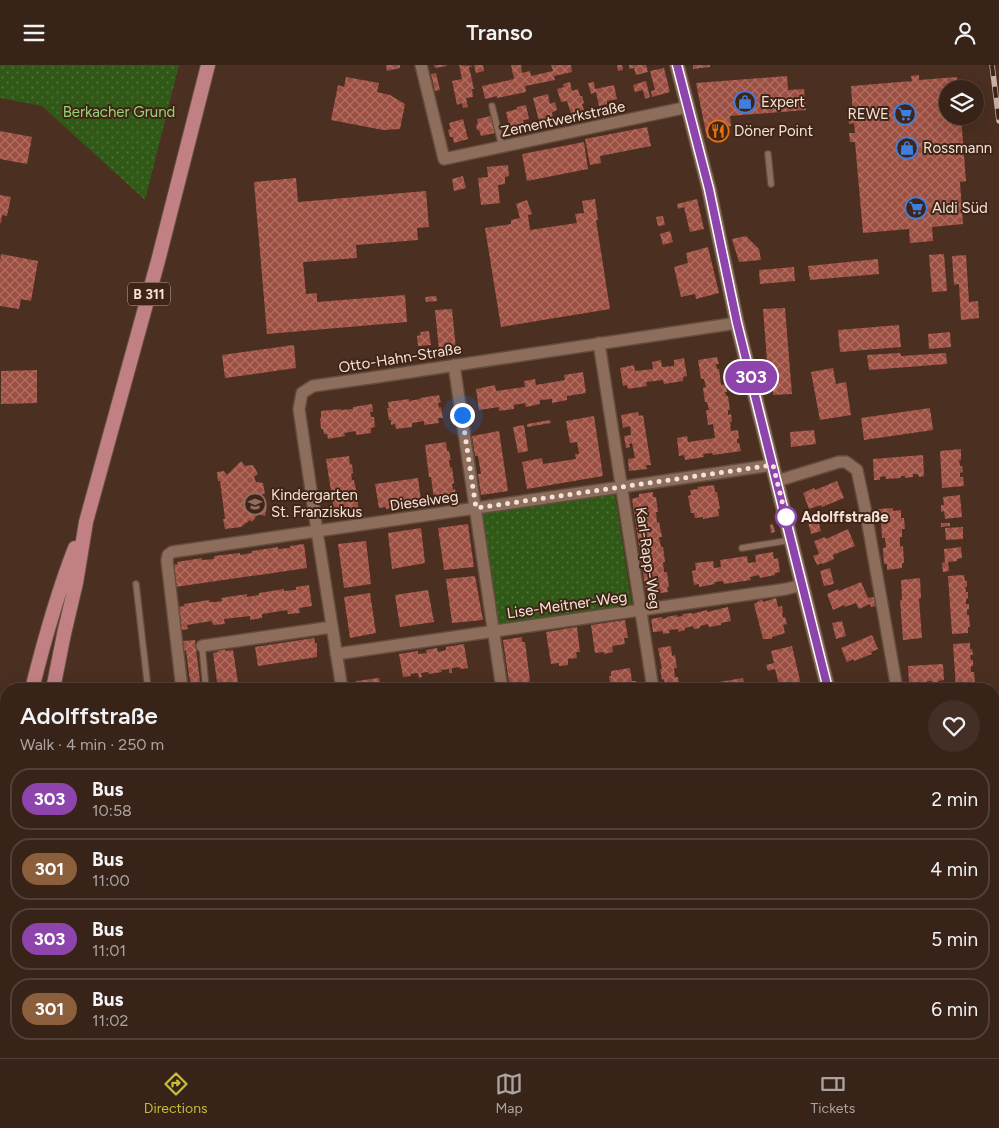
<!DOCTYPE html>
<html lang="en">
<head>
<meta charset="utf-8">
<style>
	body { margin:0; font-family:Figtree,sans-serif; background:#432f25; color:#f1f3f6; height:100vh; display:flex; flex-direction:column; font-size:19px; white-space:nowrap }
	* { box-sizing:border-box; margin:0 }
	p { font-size:16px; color:#aba4a2 }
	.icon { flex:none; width:28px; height:28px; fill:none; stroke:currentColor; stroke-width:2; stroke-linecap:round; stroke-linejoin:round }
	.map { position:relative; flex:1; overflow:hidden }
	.details { position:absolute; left:0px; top:618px; width:1000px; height:376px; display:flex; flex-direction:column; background:#382318; border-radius:20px 20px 0 0; box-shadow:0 5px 20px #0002,0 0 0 1px #524037 }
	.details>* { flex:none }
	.badge { padding:0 10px; border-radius:16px; font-size:18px; line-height:32px }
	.tools { position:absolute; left:939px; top:15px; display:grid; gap:10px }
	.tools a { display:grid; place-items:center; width:45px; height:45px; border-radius:50%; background:#382318; box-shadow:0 5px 20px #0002,0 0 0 1px #524037; font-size:25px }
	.you { position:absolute; width:25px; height:25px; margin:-12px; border:4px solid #fff; border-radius:50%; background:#1a73e8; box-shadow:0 0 0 8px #1a73e833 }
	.map>.badge { position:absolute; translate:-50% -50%; box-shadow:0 0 0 2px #fff }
	.round { display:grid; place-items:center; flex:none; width:52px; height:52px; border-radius:26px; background:#432f25 }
	.summary { display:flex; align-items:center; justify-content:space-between; height:85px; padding:0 20px }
	h1 { font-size:24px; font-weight:600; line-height:38px }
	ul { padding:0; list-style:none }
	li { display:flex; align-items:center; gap:15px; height:62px; margin:0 10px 8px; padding:0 10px; border:2px solid #524037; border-radius:20px }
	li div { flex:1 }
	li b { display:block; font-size:19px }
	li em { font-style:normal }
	li .badge { min-width:55px; font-weight:700; text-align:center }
	header { display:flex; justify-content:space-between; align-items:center; height:65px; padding:0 20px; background:#382318; font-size:22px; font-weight:600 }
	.tab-bar { display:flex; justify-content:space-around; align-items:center; height:70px; border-top:1px solid #524037; background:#382318; font-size:14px; color:#aba4a2 }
	.tab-bar a { display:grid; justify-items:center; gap:2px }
	.tab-bar .on { color:#c6bc3c }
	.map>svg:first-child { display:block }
	.green { fill:url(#green-dots) }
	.building { fill:url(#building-cross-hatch) }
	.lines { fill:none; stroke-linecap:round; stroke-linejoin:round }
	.service-casing { stroke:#634c3e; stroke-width:8 }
	.minor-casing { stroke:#634c3e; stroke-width:14 }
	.tertiary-casing { stroke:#634c3e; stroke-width:16 }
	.primary-casing { stroke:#634c3e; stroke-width:16 }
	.service { stroke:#8d6d5c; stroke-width:5.5 }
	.minor { stroke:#8d6d5c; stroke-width:11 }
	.tertiary { stroke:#8d6d5c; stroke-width:14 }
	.primary { stroke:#c08084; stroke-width:14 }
	.rail-casing { stroke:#c5b1a5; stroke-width:5.5 }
	.rail { stroke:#402516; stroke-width:4; stroke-dasharray:11; stroke-linecap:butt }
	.line-casing { stroke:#fff; stroke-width:11 }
	.line { stroke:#8e44ad; stroke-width:8 }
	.walk { stroke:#f4e2d8; stroke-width:5; stroke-dasharray:0 9 }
	.stop-dot { fill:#fff; stroke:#8e44ad; stroke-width:2.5 }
	.labels { text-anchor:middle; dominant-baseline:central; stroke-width:4; stroke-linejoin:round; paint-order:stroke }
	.shield { fill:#402516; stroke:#bea99e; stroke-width:1 }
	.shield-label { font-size:14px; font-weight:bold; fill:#f4e2d8 }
	.poi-label { font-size:15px; fill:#f4e2d8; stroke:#402516; text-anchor:start }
	.park-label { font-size:15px; fill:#95d277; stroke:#402516 }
	.street-label { font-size:15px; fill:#f4e2d8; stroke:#402516 }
	.stop-label { font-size:15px; font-weight:bold; fill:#f4e2d8; stroke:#402516; text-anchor:start }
</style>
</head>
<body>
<header><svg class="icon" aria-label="menu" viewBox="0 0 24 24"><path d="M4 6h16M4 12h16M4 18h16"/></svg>Transo<svg class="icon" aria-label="person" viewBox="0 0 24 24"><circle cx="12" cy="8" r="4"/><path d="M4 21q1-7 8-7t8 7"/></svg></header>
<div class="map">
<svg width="999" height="993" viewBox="0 0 999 993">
	<defs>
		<pattern id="green-dots" width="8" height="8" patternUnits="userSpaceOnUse" patternTransform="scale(1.25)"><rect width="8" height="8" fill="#305917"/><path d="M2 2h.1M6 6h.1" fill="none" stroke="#4f7138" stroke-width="1.8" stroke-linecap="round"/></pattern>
		<pattern id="building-cross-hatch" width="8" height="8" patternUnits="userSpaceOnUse" patternTransform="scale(1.25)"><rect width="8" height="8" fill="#9c4e41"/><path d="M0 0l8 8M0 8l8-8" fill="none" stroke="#af7065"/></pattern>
	</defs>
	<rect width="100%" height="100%" fill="#4b2f20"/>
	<path class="green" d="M0,0h179l-34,135 -103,-94 -42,-8z
		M615,429l17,112 -133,19 -17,-112z"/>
	<path class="building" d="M386,0h14v3l-13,3z
		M434,0h13v1l-12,2z
		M459,0l15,1 -5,1 5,22h-2l1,8 -7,1 2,9 -5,1 -1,-5 -5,2 -5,-24 10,-2z
		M474,0h9l1,6 -8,2z
		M511,0h10l1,8 8,-2 1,5 22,-5 -2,-6h20l1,7 -18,4 1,4 -30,6 1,6 -29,6v-2l-12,3 -3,-13 32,-7z
		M617,0h5l1,5 -5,1z
		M629,0h17l2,7 -12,3 -2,-7 -5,1z
		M693,0h17v2l-17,2z
		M664,3l6,24 -18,5 -1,-6 4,-1 -5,-19z
		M436,8l4,17 -5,1 -4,-17z
		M919,10v5l38,-3 1,12h-10v27h13l5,65 -6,1 3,42 -31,3 1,14 -23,2 -1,-14 -46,4 -8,-91h-5l-1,-9h6l-1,-10 -5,1 -1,-7 5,-1 -2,-30 61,-5 -1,-5z
		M787,11l1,14 16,-1 2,21 -76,6 1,10 -13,1 1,10 -12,1 -11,-55z
		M346,12l33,6 -2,9 13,3 15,9 -5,25 -17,1 -52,-10 7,-35 6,2z
		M646,16l4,16 -5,2 -2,-9 -8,2 -2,-7z
		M570,17l2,9 6,-2 2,7h2l2,7 -2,1 2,6 -13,4 -4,-13 -6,1 -4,-13 7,-2 -1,-3z
		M594,17l1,7 19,-4 3,14 -10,2v3l-8,2 -3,-14 -5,2 -3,-11z
		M548,29l2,10 5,-2 2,8 -5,2 1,6 -14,3 -6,-23z
		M526,40l3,14 -6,1 1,5 -6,2 1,3 -5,1 -1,-3 -3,1 -4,-17 11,-3v-2z
		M491,51l4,17 -14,3 -2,-6h-2l-1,-5 2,-1 -1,-5z
		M463,54l5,20 -14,4 -1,-6h-3l-2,-7 3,-1 -2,-6z
		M647,62l4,19 -51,10 1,7 -11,2 -5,-26z
		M0,66l32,6 -5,27 -27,-5z
		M584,77l4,27 -61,12 -5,-27z
		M508,100l1,11 -4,1v7l-7,1 2,18 -19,2 -3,-27 10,-1 -1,-10z
		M463,111l3,12 -12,3 -2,-12z
		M296,113l2,24 128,-11 3,36 -12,1 1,12 -62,5 1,13 -54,4 3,32 11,-1v9l88,-7 2,27 -140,12 -13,-152z
		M0,130l11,2 -4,19 -5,-1 -1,8h-1z
		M595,134l3,21h-2l14,89 -109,18 -16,-99 26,-4v-4l9,-2 -4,-14 11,-4 5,14 -4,1 2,15 47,-7 -2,-9 9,-1 -2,-12z
		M697,134l7,30 -14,3 -6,-25 -6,2 -1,-5z
		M663,151l2,9 -7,1 -2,-9z
		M670,166l3,11 -10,3 -3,-11z
		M746,171l13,13 2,11 -22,2 -7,-23z
		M708,182l11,46 -23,6 -1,-5 -14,3 -7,-30 14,-4 -2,-10z
		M1,189l37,7 -7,40 -10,-2 -2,10 -19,-3v-45z
		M944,189l3,37 -15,1 -3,-37z
		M966,190l3,47 9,-1 1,17 -18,2 -2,-36 -5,1 -2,-29z
		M878,194l1,15 -69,6 -2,-14z
		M794,202l1,14 -35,3 -1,-14z
		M436,231l1,5 -11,1 -1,-5z
		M785,243l7,86 -19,1v-8h-4l-6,-78z
		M452,244l4,40 -17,1 -4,-40z
		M899,260l2,22 -61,5 -2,-22z
		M429,266l2,14 -13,1 -1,-10 4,-1 -1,-3z
		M950,267l1,15 -22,2 -1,-15z
		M294,280l2,23 -71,10 -3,-23z
		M900,288l1,3 45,-3 1,11 -78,6 -2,-15z
		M717,292l2,7h-3l1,5h2l2,16 5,-1 1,8h-2l1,4h2l2,14h-2v5l3,-1 1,8h-2l1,9 7,-1 1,8 -2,1v4h2l2,8 -28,4 -1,-2 -9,1 1,3 -19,3 -1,-5 -5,1 -2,-18 10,-2 1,6 27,-4 -2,-14 -5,1 -2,-15h3l-2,-8h-2l-2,-14 3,-1 -2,-8h-3l-3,-19z
		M684,293l3,18 -4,1v4l-19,3 -1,-4 -17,2 1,4 -19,3 -1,-4 -4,1 -3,-18 14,-3 1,6 18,-2 -1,-7 9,-2 1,7 12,-1v-6z
		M833,303l3,16 10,-2 5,33 -31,5 -9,-48z
		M37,305v33l-36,1v-33z
		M583,307l3,21 -19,3v4l-15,3v-4l-12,1v4l-14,3 -1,-4 -11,2v4l-15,2v-4l-20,3 -3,-21 19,-4 1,6 29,-4 -1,-6 11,-2 1,6 29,-5 -1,-5z
		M439,330l2,7 -3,1 1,5 2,-1 2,11h-5l1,5 -15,2v-4l-12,2v4l-16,2 -1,-5 -4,1v-5h-2l-2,-12h2l-1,-6 21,-3v2l11,-2v-1z
		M372,339l1,8h-3l1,5h3l1,10 -4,1v5l-15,2v-4l-12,2 1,3 -17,3 -1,-5h-3l-1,-5h-2l-1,-11h1v-7l20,-2v1l12,-1v-2z
		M930,343l3,22 -69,10 -3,-22z
		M638,347l1,4 4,-1 8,50h-5l1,4 -18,2 -1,-12 7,-1 -3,-15 -3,1 1,3 -4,1 -2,-12 7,-1 -1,-9 -7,2 -2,-13z
		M594,351l9,60 -76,13 -5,-27 20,-4 1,6 33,-5 -1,-5h4l-2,-12 -7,1 -4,-22z
		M550,355l1,3 -24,4v-3z
		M524,360l4,26 -10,2 -5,-26z
		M814,365l2,14 -25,3 -1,-15z
		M499,366l9,60 -27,4 -3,-21h3l-3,-18h-3l-3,-20z
		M446,377l1,9h2l2,9h-2l1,8 2,-1 2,16 -2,1 1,6 2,-1 1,7 -22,3 -3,-22h-2l-4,-32z
		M961,384v11h-2l1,6h2l1,6 -3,1v4h3l1,9 -22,2 -2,-37z
		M923,390l1,21 -5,1 -1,-3h-5v3l-8,1v-2h-4v2l-15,1 -1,-3 -5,1v3h-6l-1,-21z
		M349,391l1,9 2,-1 1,9 -2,1 1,6h2l2,10 -2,1 1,6h2l2,16 -24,4 -9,-58z
		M241,396l4,5 8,-1 5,9 -4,3 2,5 7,1 2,11 -5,1 1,6 6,4 -2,11 -7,-2 -6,8 -2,-2 -9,7 -16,2 -2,-10h2l-5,-38h-2l-1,-9 7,-1 3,4z
		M418,413l3,23 -8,1 1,3 -28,4v-2l-7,1 -4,-24z
		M837,416l7,17 -22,9 -1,-2 -12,4 -6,-16 11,-5 1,2z
		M714,420l1,7h2l3,17h-2l1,7 -16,3v-2l-8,1 -1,-5h-3l-3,-17 3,-1 -1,-5 8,-1v-2z
		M653,427v5h3l2,15h-2l1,11 2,-1 3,15h-3l2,10h2l2,15h-2l1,10h3l2,15h-2l1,5 -14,2 -1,-3 -7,1 -14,-93 7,-2v-3z
		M960,430l2,22 -17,2 -1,-8 -3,1v-7h3l-1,-8z
		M893,443v3l8,-1v8h3l1,11h-3v8h-2v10l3,-1 1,17h-2v5l-15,2v-6h-3l-1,-16 3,-1 -1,-9h-3l-1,-18h-2l-1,-11z
		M817,451l4,15 -10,3 -4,-16z
		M941,458h9v3l-9,1z
		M468,459l6,43 -30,3 -6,-42z
		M773,459l2,8 -4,1 -1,-8z
		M963,462v12l-17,1 -1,-12z
		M421,463l4,35 -33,6 -4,-36z
		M848,464l7,17 -22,9 1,4 -11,5 -1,-1 -5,2 -4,-9 6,-2 -5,-13 11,-4 1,2z
		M366,476l5,43 -27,4 -6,-44z
		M304,479l3,24 -132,19 -3,-22 6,-1 -1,-2 25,-4v2l12,-1v-3l26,-3v2l12,-2v-2l26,-4v2l12,-1v-2z
		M961,482l1,11 -5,1v2l-9,1 1,9 -6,1 -1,-9 3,-1 -1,-13z
		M773,487l1,7 4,-1 2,14 -5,1v2l-15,3 -1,-3 -9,2 1,3 -27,4 -1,-3 -9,1 1,2 -16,3v-3l-5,1 -2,-14 4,-1 -1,-7 18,-2 1,7 7,-1 -1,-7 27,-4 1,7 8,-1 -1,-7z
		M830,503l4,16 -10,2 -4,-15z
		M964,510l1,6h2v6h-2l1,5h2v6l-2,1v5h3v5l-2,1v5h2l1,12h-2v6l-16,1 -4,-58z
		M475,511l8,44 -31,3 -6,-44z
		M920,513l1,20 -2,1 3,39 -19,2 -3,-40h2l-1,-20z
		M861,517l7,16 6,-1 2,9 -5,1 -1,-3 -11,5 -3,-6 -11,4 -1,-2 -11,5 -6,-16 11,-5 1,2z
		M309,520l3,21 -13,2 1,5 -12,1 -1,-4 -25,4v4l-12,2v-4l-26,3 1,5 -12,1 -1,-4 -25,4 1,4 -7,1 -3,-23 6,-1v-2l25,-4 1,2h6l6,-1 -1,-3 26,-4v3l12,-2v-2l25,-4v2l12,-1v-3z
		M428,525l6,32 -34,5 -5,-32z
		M370,528l6,40 -26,5 -6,-41z
		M776,533l2,9 4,-1 1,6 -1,1 1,5 2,-1 2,7 -4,1 2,8 -13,4v2h-9l-9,-35 8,-5 1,3z
		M728,542l3,14 -10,2v2l-12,2 -1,-3 -8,2v2l-6,1 -1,-3 -8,2v2l-7,2v-3l-9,1 1,3 -7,1v-3l-10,1 -2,-13 11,-2v2l5,-1v-1l10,-2v2l6,-1 -1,-2 10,-1v1l15,-4v2z
		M625,555l3,18h-4l1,6 -13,2 1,6 -9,2v-2l-9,1 -4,-28z
		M842,556l4,15 -10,3 -4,-16z
		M577,562l3,25h-4l1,6 -9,1v6l-9,1v-3l-8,1 -5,-32z
		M872,570l6,14 -7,3 1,2 -18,7v-2l-7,3 -6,-14z
		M522,572v5h3l5,39 -2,1v4l-18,3 -7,-49z
		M314,573l1,5h2v14l-59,9 -3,-19z
		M195,575l1,9 5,40h-10l-5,-39 -2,1 -1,-10z
		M970,578v6h2l1,6h-3l1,5h2v6h-2v6h3l1,12h-3l1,5h-17l-3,-45z
		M464,579l4,24 -8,1v-2l-8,1v5h-3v-4l-8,1 1,2 -13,2 -1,-2 -7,1 1,4 -3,1 -1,-5 -8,1 1,2 -8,1 -4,-23 19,-3v3l9,-1 -1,-3 11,-2 1,4 8,-2v-3z
		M671,581l1,10 3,-1 2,13h-3l1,9h3l1,6 -3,1 1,5h-14v-4h2l-1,-6 -2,1 -2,-11h2l-4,-21z
		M792,581l10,43h-22l-5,-20 -7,2 -2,-6 8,-2 -3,-12z
		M225,584v2l8,-1 6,39h-21l-5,-36 5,-1v-2z
		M943,599l1,16 -6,1v2h-6v-2h-5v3l-12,1v-3l-6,1 -1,-17z
		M630,603l2,13h4l1,8h-26l-2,-13h2v-5z
		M379,613l2,8 4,-1 1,4h-29l-1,-8z
		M743,613l1,6 5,-1 1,6h-30l-1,-7z
		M321,620l1,4h-20v-1z
		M994,768h1l2,20h-3z
		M999,822v24h-5v-23z
		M469,988h13l2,5h-14z
		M508,988h16l1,5h-10v-1l-6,1z
		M542,988h7l8,5h-18z
		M616,988h70l1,5h-74z
		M727,988h19l6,1 -1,4h-25z
		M767,988l10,2v3h-11z
		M821,988l9,5h-11z"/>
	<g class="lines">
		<g class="service-casing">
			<path id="service" d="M492,41l10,41
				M768,89l3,30
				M742,483l49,-8
				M136,519l12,105
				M202,581l4,43
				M444,988l1,5"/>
		</g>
		<g class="minor-casing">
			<path id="minor" d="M421,0l23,94 244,-52
				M599,278l54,346
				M454,300l48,324
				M777,416l62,-19h7l11,8 8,38 32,181
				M202,581l130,-19
				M336,589c150,-22 300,-43 450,-65l16,-4
				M182,624l-15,-128 1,-6 4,-3 601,-87
				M342,624l-25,-158 -18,-122 3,-16 11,-7 64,-9 360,-54
				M593,988v5
				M225,993v-5"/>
		</g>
		<g class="tertiary-casing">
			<path id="tertiary" d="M677,0l32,124 28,134 91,366
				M994,947l5,1
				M393,993l20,-5
				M882,993l4,-5"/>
		</g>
		<g class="primary-casing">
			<path id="primary" d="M32,624c12,-48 25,-95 43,-141
				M53,624l11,-55 12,-51 10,-61 72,-261 50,-196
				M37,988l2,5
				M58,988l2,5
				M200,988l4,5
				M106,993l5,-5"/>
		</g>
		<use href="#service" class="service"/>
		<use href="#minor" class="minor"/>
		<use href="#tertiary" class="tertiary"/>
		<use href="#primary" class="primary"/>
		<g class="rail-casing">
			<path id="rail" d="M992,0l7,56"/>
		</g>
		<use href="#rail" class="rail"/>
	</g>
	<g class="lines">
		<g class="line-casing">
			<path id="line" d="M677,0l32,124 28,134 91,366"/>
		</g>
		<use href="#line" class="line"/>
		<path class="walk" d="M462,350l14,93 297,-43 13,52"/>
	</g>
	<defs>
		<g id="shop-ring" transform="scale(1.125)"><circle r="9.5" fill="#402516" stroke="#3f7fe0" stroke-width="1.5"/><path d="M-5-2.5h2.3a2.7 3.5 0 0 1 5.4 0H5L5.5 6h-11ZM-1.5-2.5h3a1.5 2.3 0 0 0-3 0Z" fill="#3f7fe0"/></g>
		<g id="supermarket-ring" transform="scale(1.125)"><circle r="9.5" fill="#402516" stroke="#3f7fe0" stroke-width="1.5"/><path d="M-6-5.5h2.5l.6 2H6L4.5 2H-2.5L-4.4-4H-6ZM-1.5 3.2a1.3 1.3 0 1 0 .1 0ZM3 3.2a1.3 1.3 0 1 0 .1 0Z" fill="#3f7fe0"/></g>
		<g id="restaurant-ring" transform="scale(1.125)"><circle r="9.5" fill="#402516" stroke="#e8710a" stroke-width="1.5"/><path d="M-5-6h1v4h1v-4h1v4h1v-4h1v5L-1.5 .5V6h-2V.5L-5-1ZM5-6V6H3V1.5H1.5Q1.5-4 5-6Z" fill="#e8710a"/></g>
		<g id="school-ring" transform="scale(1.125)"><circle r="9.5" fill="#402516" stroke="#8d6e63" stroke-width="1.5"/><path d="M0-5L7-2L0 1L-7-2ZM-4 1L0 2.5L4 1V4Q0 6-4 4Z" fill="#8d6e63"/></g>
	</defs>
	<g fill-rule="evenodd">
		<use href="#shop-ring" x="745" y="37"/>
		<use href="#supermarket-ring" x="905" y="49"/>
		<use href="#restaurant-ring" x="718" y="66"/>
		<use href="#shop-ring" x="907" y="83"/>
		<use href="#supermarket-ring" x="916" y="143"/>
		<use href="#school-ring" x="255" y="439"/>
	</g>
	<circle class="stop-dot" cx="786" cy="452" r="10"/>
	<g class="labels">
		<rect class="shield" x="128" y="217.5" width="42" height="23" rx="4"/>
		<g class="shield-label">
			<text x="149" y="229">B 311</text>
		</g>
		<g class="poi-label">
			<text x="761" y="37">Expert</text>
			<text x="889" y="49" text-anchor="end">REWE</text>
			<text x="734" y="66">Döner Point</text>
			<text x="923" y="83">Rossmann</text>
			<text x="932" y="143">Aldi Süd</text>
			<text x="271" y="430">Kindergarten<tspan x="271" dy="17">St. Franziskus</tspan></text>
		</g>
		<g class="park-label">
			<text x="119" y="47">Berkacher Grund</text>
		</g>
		<g class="street-label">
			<text transform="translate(563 54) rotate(-12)">Zementwerkstraße</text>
			<text transform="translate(400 293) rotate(-9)">Otto-Hahn-Straße</text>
			<text transform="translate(424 436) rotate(-8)">Dieselweg</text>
			<text transform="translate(648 493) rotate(82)">Karl-Rapp-Weg</text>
			<text transform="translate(567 540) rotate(-8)">Lise-Meitner-Weg</text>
		</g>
		<g class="stop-label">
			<text x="801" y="452">Adolffstraße</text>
		</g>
	</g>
</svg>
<div class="tools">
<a><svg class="icon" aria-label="layers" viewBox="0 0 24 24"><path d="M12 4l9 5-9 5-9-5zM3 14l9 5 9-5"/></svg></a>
</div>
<div class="you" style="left:462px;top:350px"></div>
<b class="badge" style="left:751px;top:312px;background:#8e44ad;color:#fff">303</b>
<section class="details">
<div class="summary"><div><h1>Adolffstraße</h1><p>Walk · 4 min · 250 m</p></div><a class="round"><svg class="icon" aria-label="heart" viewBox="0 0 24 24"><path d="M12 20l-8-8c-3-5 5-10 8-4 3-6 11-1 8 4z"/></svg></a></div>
<ul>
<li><span class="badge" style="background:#8e44ad;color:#fff">303</span><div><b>Bus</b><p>10:58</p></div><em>2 min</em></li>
<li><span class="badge" style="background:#8b5e3c;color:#fff">301</span><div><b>Bus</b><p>11:00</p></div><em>4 min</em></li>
<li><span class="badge" style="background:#8e44ad;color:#fff">303</span><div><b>Bus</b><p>11:01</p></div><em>5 min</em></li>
<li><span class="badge" style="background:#8b5e3c;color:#fff">301</span><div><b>Bus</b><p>11:02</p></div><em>6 min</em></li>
</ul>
</section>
</div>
<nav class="tab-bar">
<a class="on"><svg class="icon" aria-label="directions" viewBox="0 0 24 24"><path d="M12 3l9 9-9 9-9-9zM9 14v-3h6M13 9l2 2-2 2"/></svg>Directions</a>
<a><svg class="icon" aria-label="map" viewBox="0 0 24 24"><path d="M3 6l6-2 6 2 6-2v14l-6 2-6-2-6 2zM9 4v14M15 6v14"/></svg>Map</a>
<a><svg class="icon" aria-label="tickets" viewBox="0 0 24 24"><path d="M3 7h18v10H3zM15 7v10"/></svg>Tickets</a>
</nav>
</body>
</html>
